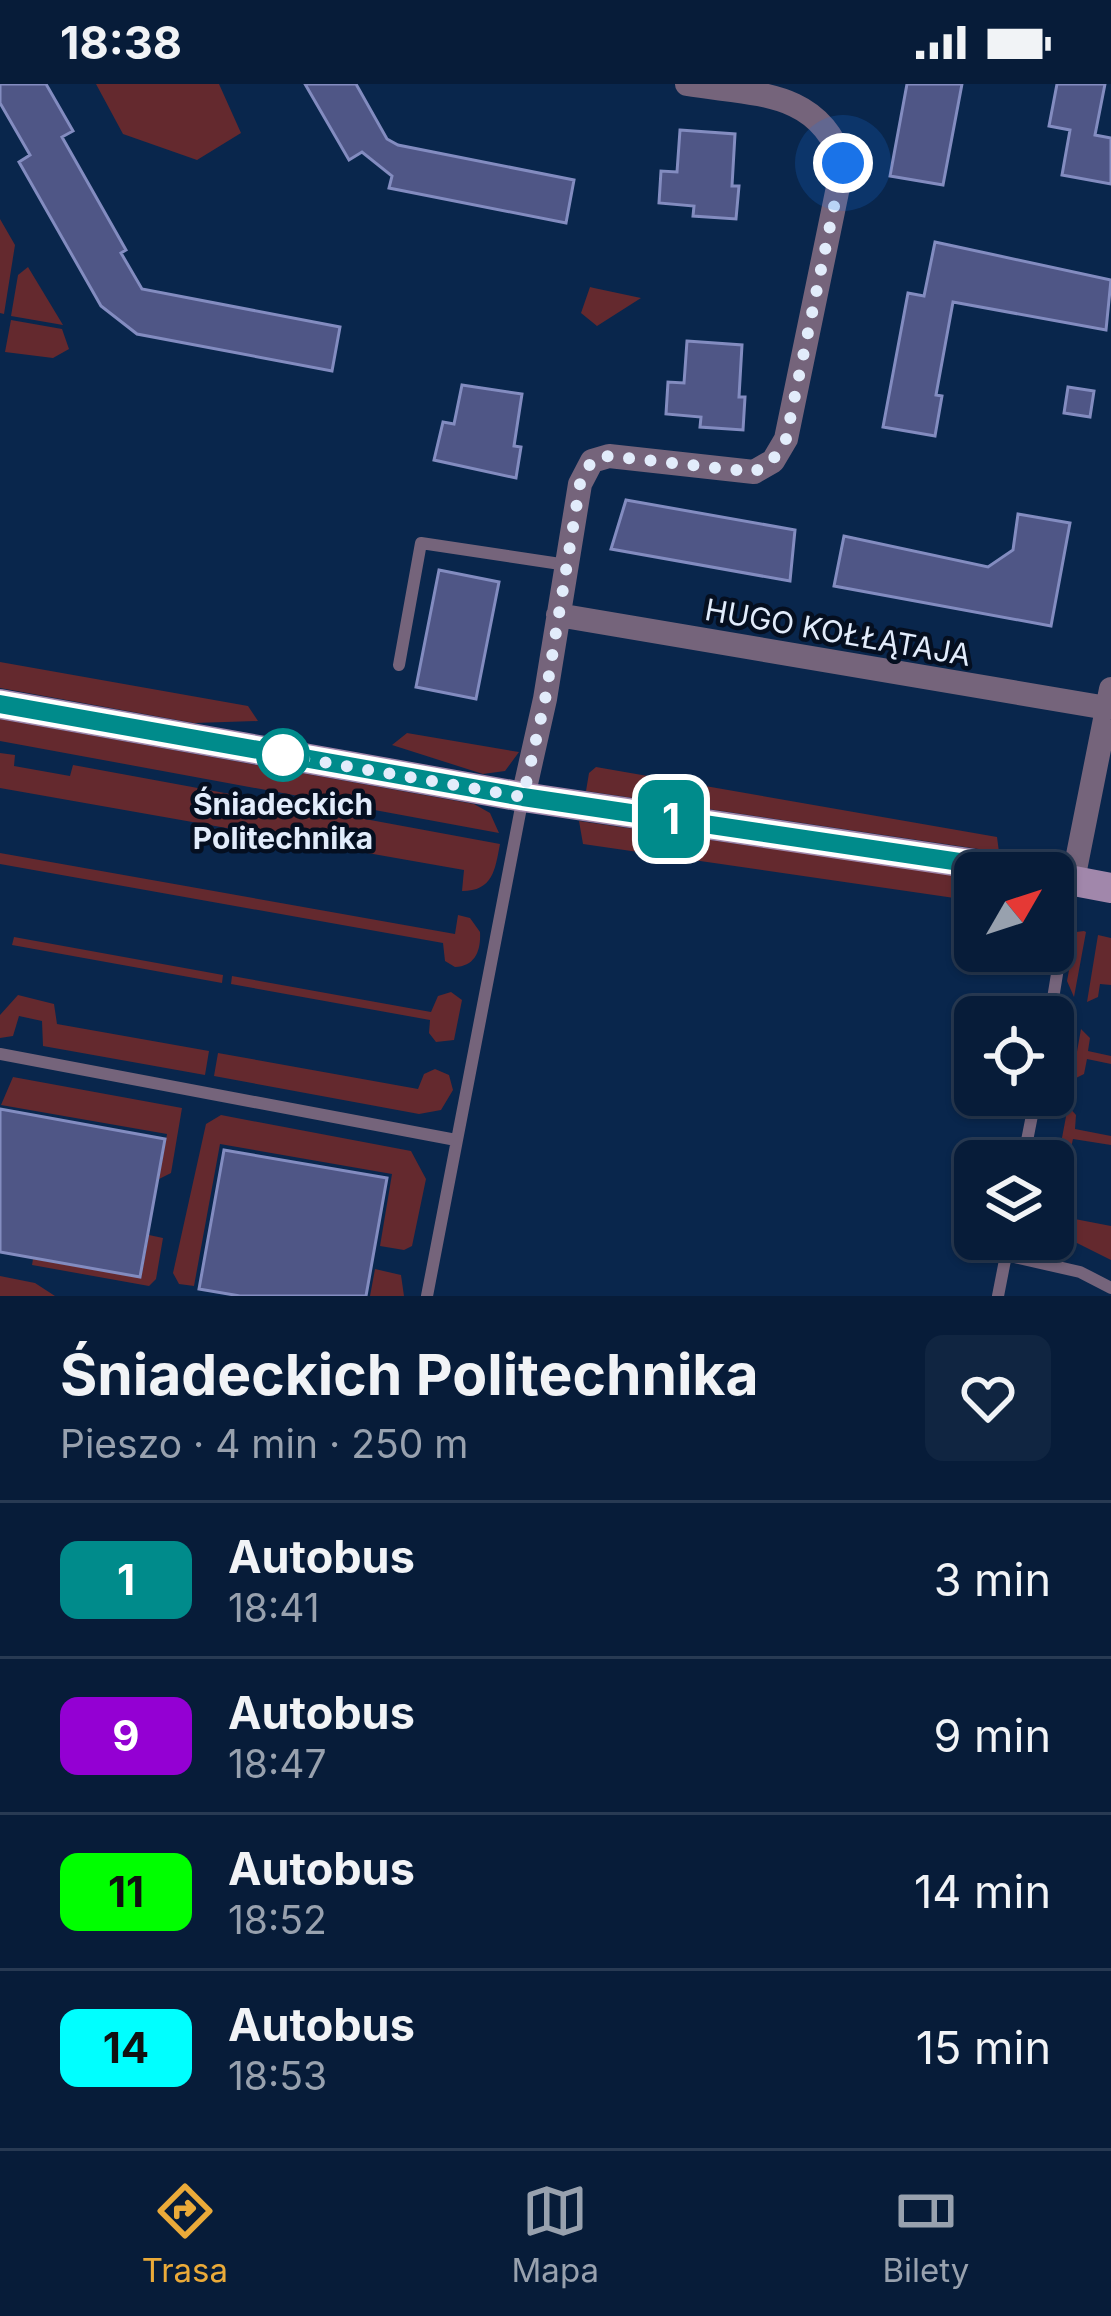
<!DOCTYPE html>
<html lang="pl">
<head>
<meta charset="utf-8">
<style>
	body { margin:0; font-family:Inter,sans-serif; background:#102541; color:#f1f3f6; height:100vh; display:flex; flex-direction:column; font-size:45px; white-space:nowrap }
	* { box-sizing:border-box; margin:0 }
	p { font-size:39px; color:#98a1ae }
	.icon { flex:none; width:66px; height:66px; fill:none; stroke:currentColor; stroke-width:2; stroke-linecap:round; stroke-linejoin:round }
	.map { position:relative; height:1212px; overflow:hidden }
	.drawer { display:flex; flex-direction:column; background:#071c39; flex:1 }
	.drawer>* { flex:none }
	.badge { padding:0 24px; border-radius:18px; font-size:42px; line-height:78px }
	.needle { width:78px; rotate:51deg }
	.fabs { position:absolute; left:954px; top:768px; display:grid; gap:24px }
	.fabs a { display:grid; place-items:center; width:120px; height:120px; border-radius:18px; background:#071c39; box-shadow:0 3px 9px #0004,0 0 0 3px #283a53; font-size:60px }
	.you { position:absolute; width:60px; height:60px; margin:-30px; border:9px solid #fff; border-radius:50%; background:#1a73e8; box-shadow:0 0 0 18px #1a73e833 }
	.map>.badge { position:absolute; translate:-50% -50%; box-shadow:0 0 0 6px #fff }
	.round { display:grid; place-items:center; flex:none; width:126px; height:126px; border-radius:18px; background:#102541 }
	.summary { display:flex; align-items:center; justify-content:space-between; height:204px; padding:0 60px }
	h1 { font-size:57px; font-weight:700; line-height:90px }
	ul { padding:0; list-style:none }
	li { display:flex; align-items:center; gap:36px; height:156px; padding:0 60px; border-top:3px solid #283a53 }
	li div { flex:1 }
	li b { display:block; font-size:45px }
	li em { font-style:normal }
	li .badge { min-width:132px; font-weight:700; text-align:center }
	.status { display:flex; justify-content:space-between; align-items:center; height:84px; padding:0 60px; background:#071c39; direction:ltr }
	.status svg { height:33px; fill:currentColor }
	.dock { display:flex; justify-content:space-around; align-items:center; height:168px; border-top:3px solid #283a53; background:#071c39; font-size:33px; color:#98a1ae }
	.dock a { display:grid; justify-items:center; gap:6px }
	.dock .on { color:#eaaa39 }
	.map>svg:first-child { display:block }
	.green { fill:#64292e }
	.building { fill:#4f5686; stroke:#838cc0; stroke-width:3 }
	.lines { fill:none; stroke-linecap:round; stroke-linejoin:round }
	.lane { stroke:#75647b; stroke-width:12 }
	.street { stroke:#75647b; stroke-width:24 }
	.secondary { stroke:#a187ab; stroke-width:30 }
	.line-casing { stroke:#fff; stroke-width:27 }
	.line { stroke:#008b8b; stroke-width:18 }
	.walk { stroke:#e2ecfb; stroke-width:12; stroke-dasharray:0 21.6 }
	.stop-dot { fill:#fff; stroke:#008b8b; stroke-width:6 }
	.labels { text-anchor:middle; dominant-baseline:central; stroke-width:9; stroke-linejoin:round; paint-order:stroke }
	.street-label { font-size:30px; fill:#e2ecfb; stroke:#050f20 }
	.stop-label { font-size:30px; font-weight:bold; fill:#e2ecfb; stroke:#050f20 }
</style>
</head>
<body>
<div class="status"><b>18:38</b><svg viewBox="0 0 49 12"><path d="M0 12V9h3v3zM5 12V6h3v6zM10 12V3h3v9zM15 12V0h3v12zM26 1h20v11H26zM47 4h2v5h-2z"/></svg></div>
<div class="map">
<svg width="1111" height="1212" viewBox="0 0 1111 1212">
	<rect width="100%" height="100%" fill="#09264c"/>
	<path class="green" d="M96,0h123l22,49 -44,27 -74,-26z
		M0,135l15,26 -11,69 -4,-1z
		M28,183l35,58 -52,-9 7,-41z
		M590,203l4,1 47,10 -44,28 -16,-13z
		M11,236l51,9 7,20 -16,9 -48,-6z
		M0,578l248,44 10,15 -64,2 -194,-35z
		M0,635l474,85 16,9 9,20 -499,-92z
		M407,649l112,19 -14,19 -22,3 -91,-29z
		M0,669l15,2 -1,11 56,10 3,-11 427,79c-5,26 -7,47 -38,47l2,-21 -464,-82z
		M596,683l401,70 2,15 -413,-61 3,-18z
		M579,737l396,57v23l-392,-57z
		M0,769l455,81 3,-19 12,3 10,14c1,19 -5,34 -25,35l-10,-6 -2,-18 -443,-79z
		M1084,847l2,1 -12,65 -7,-16 9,-49z
		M1098,851l13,3v47l-11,-1 -2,13 -11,5z
		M14,853l209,38 -1,8 -210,-38z
		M232,892l199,36 7,-16 13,-4 11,8 -8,40 -18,2 -7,-9 1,-13 -199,-36z
		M18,911l36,9 3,20 152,27 -4,24 -162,-29 -1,-25 -23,-5 -6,20 -13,2v-23z
		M1081,945l9,9 -2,13 23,5v8l-24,-5 -3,15 -12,6z
		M218,969l200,36 6,-15 11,-5 14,6 4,15 -12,20 -22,4 -205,-38z
		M13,993l169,31 -11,65 -12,6 8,-45 -166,-29z
		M1068,1022l8,9 -1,14 36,7v9l-38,-6 -3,13 -12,7z
		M221,1031l190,36 15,28 -14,67 -8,4 -24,-4 12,-72 -172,-30 -26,142 -15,-2 -6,-11 33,-149z
		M1054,1131l57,11v34l-58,-29z
		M149,1151l14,3 -7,41 -7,7 -117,-21 1,-6 108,19z
		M375,1185l26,6 3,21h-34z
		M0,1192l35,7 20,13h-55z"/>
	<path class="building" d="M0,0h46l27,47 -11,6 64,113 -5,3 21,36 198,38 -8,44 -195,-37 -36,-28 -82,-144 11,-7 -30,-52z
		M305,0h51l31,55 11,6 176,35 -8,43 -177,-35 3,-12 -30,-24 -13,8z
		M907,0h55l-19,101 -53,-9z
		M1057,0h48l-10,51 16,3v46l-49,-9 8,-45 -21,-4z
		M680,46l55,4 -3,52h7l-3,33 -43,-3 1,-10 -35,-3 2,-32 16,1z
		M935,158l176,38 -5,50 -153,-28 -17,93 6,1 -7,40 -52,-9 25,-134 16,3z
		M687,257l55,4 -3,52h6l-2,33 -43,-3 1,-10 -35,-3 2,-32 16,1z
		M462,301l60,9 -8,52 7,1 -5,31 -82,-18 9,-38 11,2z
		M1068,303l26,4 -4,26 -26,-4z
		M626,416l169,30 -5,51 -179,-32z
		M1018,430l52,9 -19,103 -217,-40 10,-50 144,31 25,-17z
		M439,486l60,12 -23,117 -60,-12z
		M0,1025l165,30 -25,138 -140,-25z
		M224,1066l163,28 -21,118h-126l-41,-7z"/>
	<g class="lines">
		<path class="lane" d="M399,581l22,-122 146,22
			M1050,933l22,-135
			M0,970l456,86
			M1023,1077l13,-66
			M1009,1155l-3,16 74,17 31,16
			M427,1212l96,-499
			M998,1212l8,-41"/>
		<path class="street" d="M558,531l549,93
			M523,713l22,-98 35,-215 12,-23 17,-5 145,16 19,-11 13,-22 57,-276c-24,-74 -89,-68 -156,-79
			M1073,796l38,-191"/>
		<path class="secondary" d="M0,620l523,93 512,76
			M1053,793l58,11"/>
	</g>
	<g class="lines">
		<g class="line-casing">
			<path id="line" d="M0,620l523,93 511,76"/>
		</g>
		<use href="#line" class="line"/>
		<path class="walk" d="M283,671l240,42 22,-97 35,-216 12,-24 17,-4 145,16 18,-11 14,-22 57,-276"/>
	</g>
	<circle class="stop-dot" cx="283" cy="671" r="24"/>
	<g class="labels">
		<g class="street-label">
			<text transform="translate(838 548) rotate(10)">HUGO KOŁŁĄTAJA</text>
		</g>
		<g class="stop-label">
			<text x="283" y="720">Śniadeckich<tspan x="283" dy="34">Politechnika</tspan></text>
		</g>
	</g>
</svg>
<div class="fabs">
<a><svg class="needle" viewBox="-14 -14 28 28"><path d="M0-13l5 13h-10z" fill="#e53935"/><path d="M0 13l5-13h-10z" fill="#98a1ae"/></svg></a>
<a><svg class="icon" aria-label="locate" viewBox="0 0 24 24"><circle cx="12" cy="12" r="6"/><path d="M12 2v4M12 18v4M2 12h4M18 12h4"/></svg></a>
<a><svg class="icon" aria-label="layers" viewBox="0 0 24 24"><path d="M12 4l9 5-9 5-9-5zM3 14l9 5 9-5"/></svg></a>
</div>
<div class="you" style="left:843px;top:79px"></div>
<b class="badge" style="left:671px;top:735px;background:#008b8b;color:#fff">1</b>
</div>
<section class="drawer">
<div class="summary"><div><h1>Śniadeckich Politechnika</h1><p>Pieszo · 4 min · 250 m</p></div><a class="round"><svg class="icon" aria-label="heart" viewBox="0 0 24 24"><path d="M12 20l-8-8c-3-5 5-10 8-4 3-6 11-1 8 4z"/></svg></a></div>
<ul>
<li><span class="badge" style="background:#008b8b;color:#fff">1</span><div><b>Autobus</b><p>18:41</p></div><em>3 min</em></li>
<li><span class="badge" style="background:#9400d3;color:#fff">9</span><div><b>Autobus</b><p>18:47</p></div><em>9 min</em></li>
<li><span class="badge" style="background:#0f0;color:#111">11</span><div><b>Autobus</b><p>18:52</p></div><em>14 min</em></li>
<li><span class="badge" style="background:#0ff;color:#111">14</span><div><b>Autobus</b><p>18:53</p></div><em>15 min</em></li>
</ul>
</section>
<nav class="dock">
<a class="on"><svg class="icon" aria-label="directions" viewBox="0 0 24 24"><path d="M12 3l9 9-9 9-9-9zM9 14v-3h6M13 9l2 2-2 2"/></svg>Trasa</a>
<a><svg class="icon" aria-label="map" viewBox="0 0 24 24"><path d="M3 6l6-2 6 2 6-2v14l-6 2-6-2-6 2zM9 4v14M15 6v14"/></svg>Mapa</a>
<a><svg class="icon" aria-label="tickets" viewBox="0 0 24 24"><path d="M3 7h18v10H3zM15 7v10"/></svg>Bilety</a>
</nav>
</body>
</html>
